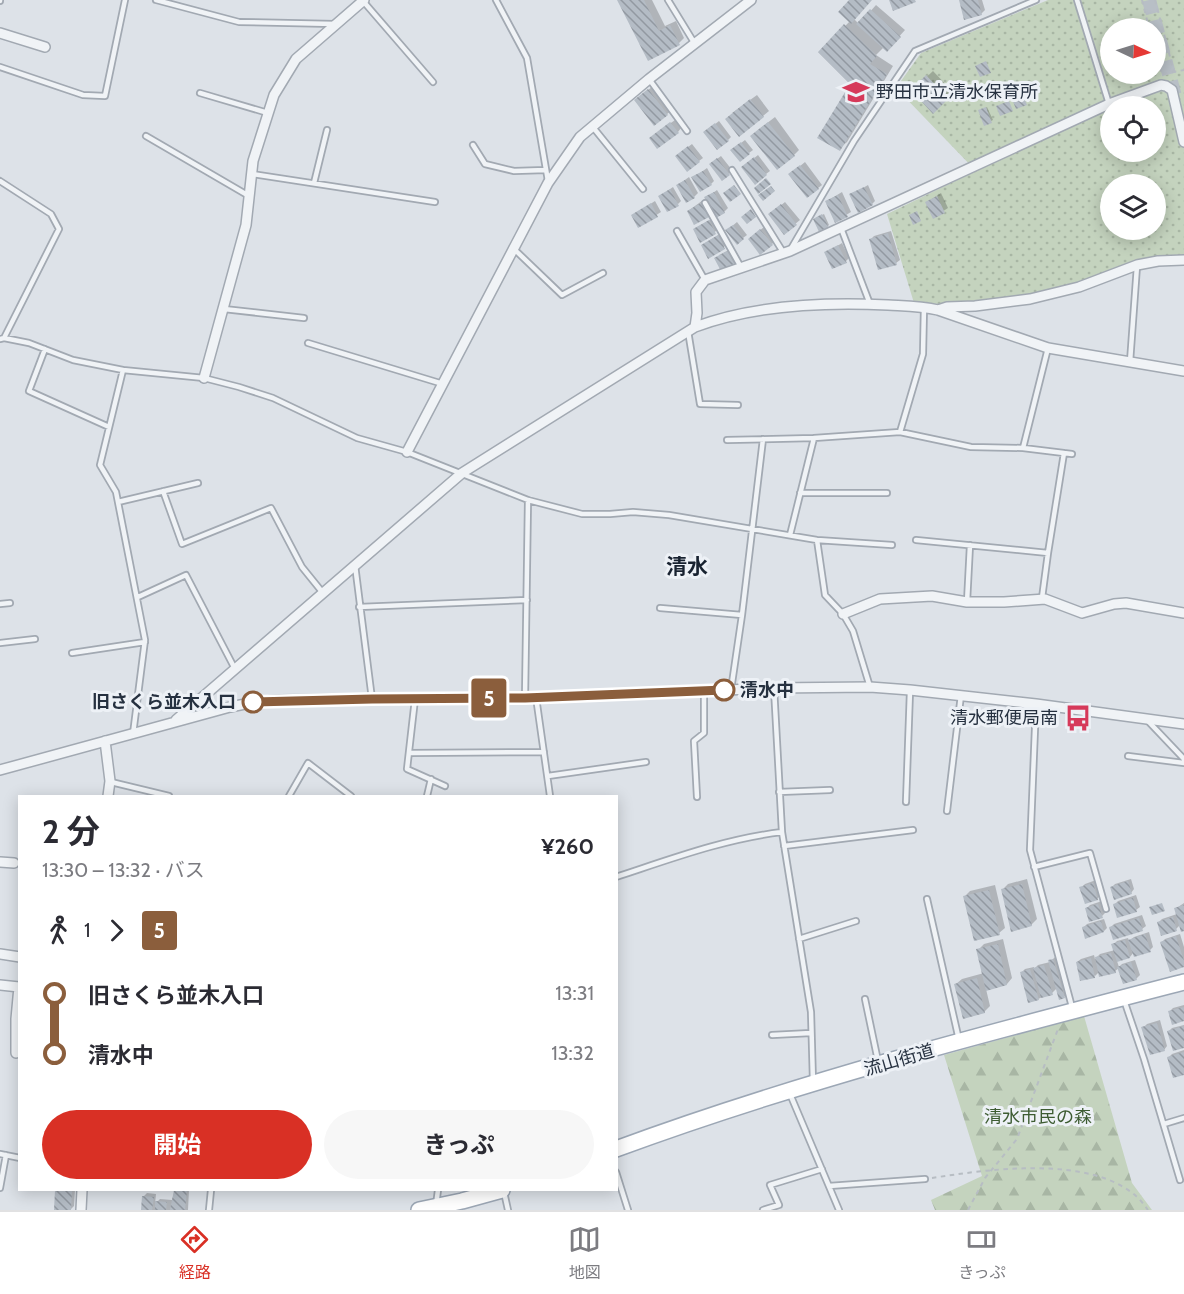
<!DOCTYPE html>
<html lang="ja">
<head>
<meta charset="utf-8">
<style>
	body { margin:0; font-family:Cabin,"Noto Sans JP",sans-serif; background:#f7f7f7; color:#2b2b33; height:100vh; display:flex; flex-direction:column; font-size:22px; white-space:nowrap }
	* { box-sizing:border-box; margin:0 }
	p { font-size:20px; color:#7c7c81 }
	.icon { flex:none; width:33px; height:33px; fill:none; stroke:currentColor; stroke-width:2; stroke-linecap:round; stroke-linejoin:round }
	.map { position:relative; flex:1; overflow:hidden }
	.side { position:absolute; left:18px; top:795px; width:600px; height:396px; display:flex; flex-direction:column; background:#fff; border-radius:0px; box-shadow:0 3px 15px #0003 }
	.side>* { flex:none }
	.badge { padding:0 12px; border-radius:4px; font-size:21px; line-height:39px }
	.needle { width:39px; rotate:94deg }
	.controls { position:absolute; left:1100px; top:18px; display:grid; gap:12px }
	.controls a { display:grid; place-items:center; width:66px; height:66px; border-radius:50%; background:#fff; box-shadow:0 3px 15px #0003; font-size:30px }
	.map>.badge { position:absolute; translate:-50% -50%; box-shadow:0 0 0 3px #fff }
	.legs { display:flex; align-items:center; gap:9px; height:66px; padding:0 24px; font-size:20px }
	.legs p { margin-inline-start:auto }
	.head { display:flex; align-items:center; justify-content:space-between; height:102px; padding:0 24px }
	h1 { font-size:33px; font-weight:700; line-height:45px }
	.cta { display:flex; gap:12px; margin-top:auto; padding:12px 24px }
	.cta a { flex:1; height:69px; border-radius:36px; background:#d93025; color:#fff; font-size:24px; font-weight:700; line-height:69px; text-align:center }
	.cta a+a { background:#f7f7f7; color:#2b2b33 }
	ul { padding:0 24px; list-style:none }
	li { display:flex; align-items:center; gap:21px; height:60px; font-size:22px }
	li i { display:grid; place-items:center; width:9px; height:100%; margin:0 8px; background:currentColor }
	li i::after { content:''; width:15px; height:15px; margin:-8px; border:4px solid; border-radius:50%; background:#fff }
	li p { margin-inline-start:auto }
	li:first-child i { background:linear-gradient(#0000 50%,currentColor 0) }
	li:last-child i { background:linear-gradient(currentColor 50%,#0000 0) }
	.tab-bar { display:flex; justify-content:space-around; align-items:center; height:84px; border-top:2px solid #e1e1e2; background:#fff; font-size:16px; color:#7c7c81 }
	.tab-bar a { display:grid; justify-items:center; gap:3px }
	.tab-bar .current { color:#d93025 }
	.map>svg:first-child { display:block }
	.green { fill:url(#green-dots); fill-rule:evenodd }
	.forest { fill:url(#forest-firs) }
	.shadow { fill:#0003 }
	.building { fill:url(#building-back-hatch) }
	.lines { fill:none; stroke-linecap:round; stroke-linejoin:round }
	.secondary-tunnel { stroke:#b8bfc6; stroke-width:14; stroke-dasharray:14 7; stroke-linecap:butt }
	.lane-casing { stroke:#a2a9b2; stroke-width:8 }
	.street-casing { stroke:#a2a9b2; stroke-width:12 }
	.primary-casing { stroke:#9ca7b5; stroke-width:18 }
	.path { stroke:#b7bdc3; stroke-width:2; stroke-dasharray:4.5 4.5; stroke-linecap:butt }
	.lane { stroke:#f0f3f6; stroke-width:4.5 }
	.street { stroke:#f0f3f6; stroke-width:9 }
	.primary { stroke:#fff; stroke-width:15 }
	.line-1-casing { stroke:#fff; stroke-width:14 }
	.line-1 { stroke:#8b5e3c; stroke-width:9 }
	.stop-1-dot { fill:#fff; stroke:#8b5e3c; stroke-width:3 }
	.labels { text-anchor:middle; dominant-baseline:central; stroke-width:6; stroke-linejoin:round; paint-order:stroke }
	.poi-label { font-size:18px; fill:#263140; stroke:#edf1f6; text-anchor:start }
	.stop-label { font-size:18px; font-weight:bold; fill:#263140; stroke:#edf1f6; text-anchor:start }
	.street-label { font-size:18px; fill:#263140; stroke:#edf1f6 }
	.park-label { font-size:18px; fill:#3d5c32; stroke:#edf1f6 }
	.quarter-label { font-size:21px; font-weight:bold; fill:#182230; stroke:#edf1f6 }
</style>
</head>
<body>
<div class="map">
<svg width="1184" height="1210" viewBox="0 0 1184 1210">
	<defs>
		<pattern id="green-dots" width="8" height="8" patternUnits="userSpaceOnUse" patternTransform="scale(1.5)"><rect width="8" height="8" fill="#c4d3be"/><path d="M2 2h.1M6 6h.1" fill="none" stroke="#a8b6a4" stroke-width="1.8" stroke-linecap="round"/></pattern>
		<pattern id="forest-firs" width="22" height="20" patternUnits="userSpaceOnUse" patternTransform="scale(1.5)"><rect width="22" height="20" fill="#c4d3be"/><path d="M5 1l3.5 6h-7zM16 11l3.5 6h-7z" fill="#a8b6a4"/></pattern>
		<pattern id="building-back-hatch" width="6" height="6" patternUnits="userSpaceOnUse" patternTransform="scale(1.5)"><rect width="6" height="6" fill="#b4bcc5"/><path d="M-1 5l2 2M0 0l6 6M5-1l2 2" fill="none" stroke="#9299a1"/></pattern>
	</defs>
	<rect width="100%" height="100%" fill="#dde2e8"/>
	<path class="green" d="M1048,0h136v256c-40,-4 -94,25 -133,35 -44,12 -92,15 -137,12l-27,-89 89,-43 -80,-83 25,-35zM1110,28h45v46h-45zM1110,106h45v46h-45zM1110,184h45v46h-45z"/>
	<path class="forest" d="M1084,1016l48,167 20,27h-217l-4,-10 51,-24 -38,-121z"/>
	<path class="shadow" d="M619,0h33l13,26 11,-5 8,17 -5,5 -30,16z
		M851,0h20l-17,19 5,5 17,-19 29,25 -18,20 -3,-3 -8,8 17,11 -46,76 -8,7 13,-66 -32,-31 30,-31z
		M960,0h22l3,10 -4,4z
		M933,71l20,21 -20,19 -20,-21z
		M652,87l19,24 -17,13 -15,-27z
		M757,95l12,16 -6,5 -31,-3z
		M987,107l6,13 -8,4 -4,-14z
		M775,117l24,33 -5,5 -36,-25z
		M675,120l6,8 -3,4 -24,3z
		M719,121l12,16 -3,3 -19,-11z
		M745,140l8,10 -4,3 -13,-6z
		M692,144l11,14 -16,12 -7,-17z
		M758,155l12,16 -4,3 -19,-10z
		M721,156l11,14 -3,4 -15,-13z
		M805,162l17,23 -14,11 -14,-25z
		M707,168l7,13 -3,3 -18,-6z
		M689,177l9,16 -4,4 -16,-12z
		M868,185l7,16 -3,3 -21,-9z
		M673,187l8,14 -3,3 -18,-8z
		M717,190l11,18 -4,4 -11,-2 -5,5 -20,-4z
		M842,192l9,20 -15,9 -9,-20z
		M941,193l7,15 -14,9 -7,-15z
		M655,201l6,11 -22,14 -6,-11z
		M785,202l15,18 -16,13 -10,-22z
		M824,214l5,11 -1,1 -12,-8z
		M713,218l6,11 -18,12 -6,-12z
		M737,222l10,13 -4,3 -12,-11z
		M764,227l11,14 -3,3 -19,-8z
		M891,231l9,29 -4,3 -25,-24 3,-3z
		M722,233l6,11 -19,13 -7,-12z
		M842,243l7,15 -3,3 -20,-8z
		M731,249l7,12 -4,3 -15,-9z
		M1027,879l10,40 -6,6 -29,-35 6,-6z
		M1131,879l3,10 -3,4 -20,-5 4,-4z
		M1096,880l5,15 -4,4 -16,-11 4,-4z
		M995,885l10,43 -6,5 -34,-37 5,-5z
		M1136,895l4,12 -4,3 -21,-6 3,-3z
		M1102,901l3,12 -3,3 -16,-7 4,-4z
		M1184,903v26l-4,-4 -4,4 -17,-7 3,-3 15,-5 -2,-5z
		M1142,915l4,11 -4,3 -32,-1 4,-4z
		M1104,919l3,9 -3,3 -21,-3 4,-4z
		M1149,932l4,15 -3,3 -16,2 -4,5 -13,4 2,6 3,-3 13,-4 5,15 -4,4 -17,-11 -4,3h-15l-5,5 -18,-14 4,-3 13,-4 1,4 5,-5 15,-4 -2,-5 4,-4 11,-3 1,3 5,-4z
		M1180,934l4,13v19l-22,-24 3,-3z
		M1003,939l9,39 -5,6 -21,5 4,17 -6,6 -28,-28 6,-5 22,-6 -6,-23 6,-6z
		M1056,956l11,38 -3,3 -7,-9 -5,5 -14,6 -17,-26 4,-4 9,-2v2l4,-4 12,-3z
		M1184,1005v15l-15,-8 4,-4z
		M1160,1020l7,26 -3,4 -21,-22 4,-4z
		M1184,1025v21l-15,-15 3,-3z
		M1184,1050v23l-15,-16 3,-3z
		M57,1190h18l-1,16 -4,4 -14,-2z
		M176,1190h13l-1,20h-46l2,-14 3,-3 9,1 -1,10 5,-5 12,1z"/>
	<path class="building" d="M617,0h27l15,31 11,-6 10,20 -32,16z
		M849,0h23l-21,24 -13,-12z
		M889,0h26l1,2 -23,9z
		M959,0h19l4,15 -18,5z
		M870,9l31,28 -14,15 -31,-28z
		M844,24l33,32 -7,8 17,10 -47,77 -23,-13 33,-54 -32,-32z
		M986,61l5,12 -11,4 -5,-11z
		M926,75l22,24 -15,15 -22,-24z
		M648,89l20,26 -14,11 -20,-26z
		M1023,95l4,10 -11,4 -4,-10z
		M750,99l14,18 -25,20 -14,-18z
		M1009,101l4,10 -13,5 -4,-10z
		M986,107l6,16 -8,3 -6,-16z
		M670,122l9,11 -22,16 -8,-11z
		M768,122l27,34 -18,14 -27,-34z
		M715,123l14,18 -12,9 -14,-18z
		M741,142l9,12 -10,8 -10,-12z
		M688,146l12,16 -13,10 -12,-16z
		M754,157l13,18 -12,10 -14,-18z
		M717,158l13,17 -8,6 -13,-17z
		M800,165l19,24 -12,9 -19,-24z
		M703,171l9,14 -12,7 -9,-15z
		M766,178l5,6 -13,10 -4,-6z
		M685,180l10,18 -9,5 -10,-18z
		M734,185l7,9 -11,8 -7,-9z
		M771,186l4,5 -12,10 -5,-6z
		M864,187l9,18 -15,8 -9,-19z
		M670,189l9,17 -12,6 -9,-16z
		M714,192l11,21 -9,5 -12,-21z
		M838,195l10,22 -13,6 -10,-22z
		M937,196l8,17 -12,6 -8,-17z
		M651,203l7,14 -20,11 -7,-13z
		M701,203l8,14 -15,8 -7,-14z
		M781,204l16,21 -13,10 -16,-21z
		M751,209l5,8 -9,7 -6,-7z
		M917,211l4,10 -8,4 -4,-10z
		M822,214l7,14 -10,4 -6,-13z
		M709,220l7,14 -16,9 -7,-14z
		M733,225l11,14 -7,6 -12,-15z
		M760,229l13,16 -13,10 -12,-16z
		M888,233l9,32 -19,5 -9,-31z
		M718,235l7,14 -17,10 -7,-14z
		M838,245l9,18 -15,6 -8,-17z
		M727,251l8,14 -13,8 -8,-15z
		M1128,881l4,13 -18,6 -4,-13z
		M1093,883l5,17 -13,4 -6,-17z
		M1022,884l10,42 -21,6 -10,-43z
		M989,890l11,45 -26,6 -11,-45z
		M1133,898l4,14 -20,6 -4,-14z
		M1162,903l3,8 -13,4 -3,-8z
		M1098,904l5,14 -14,4 -4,-14z
		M1184,905v26l-3,1 -7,-24z
		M1173,917l4,14 -16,5 -4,-14z
		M1139,918l4,13 -30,9 -4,-13z
		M1101,921l3,11 -19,7 -3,-12z
		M1145,934l6,18 -17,5 -6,-17z
		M1176,936l8,25v6l-14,5 -10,-30z
		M1125,940l5,18 -13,4 -6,-18z
		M998,944l9,41 -21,6 -10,-42z
		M1111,953l5,20 -17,4 -4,-20z
		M1091,958l4,20 -15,3 -4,-19z
		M1053,959l12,39 -6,2 -11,-40z
		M1131,962l6,18 -14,4 -6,-17z
		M1044,965l9,30 -12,3 -8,-30z
		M1030,969l9,31 -11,3 -8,-31z
		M977,978l8,35 -22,6 -9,-35z
		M1184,1007v14l-12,4 -4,-14z
		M1157,1023l8,28 -15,4 -9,-28z
		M1184,1026v22l-11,3 -6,-20z
		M1184,1052v23l-11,3 -6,-21z
		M55,1190h17l-1,20h-17z
		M174,1190h13l-2,20h-15z
		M142,1196l12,1 -2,13h-11z
		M155,1201l12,1 -1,8h-11z"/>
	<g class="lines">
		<path class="secondary-tunnel" d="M1149,0l27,100"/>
		<g class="lane-casing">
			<path id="lane" d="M156,0l83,22 96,2
				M496,0l31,58 21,123
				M668,0l27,44
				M1077,0l32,104
				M0,1v-1
				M363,1l70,81
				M0,67l83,28 22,1 20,-96
				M649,79l38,52
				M200,93l68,20
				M592,126l51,63
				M146,136l103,60
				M473,145l12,19 29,7 32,-1
				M732,170l51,82
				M252,174l183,28
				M0,181l51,33 8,15 -55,109
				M314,183l13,-53
				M705,203l37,66
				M841,228l29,76
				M677,231l28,49
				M792,247l62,-106 61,-90 121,-51
				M514,249l48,46 41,-22
				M224,309l80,9
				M688,331l12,73 38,1
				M0,339l4,-1 25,5 44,17 50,10 81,8 35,9 34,11 84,40 50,14 121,48 54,14h28l23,-2 36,3 148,25 75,5
				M308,343l135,41
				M45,349l-16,42 80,36
				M1130,362l7,-96
				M123,370l-23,95 16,27 29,148 -12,94
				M900,432l23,-78 1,-47
				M727,440l87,-2 86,-6 71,15 52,1 25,-100
				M1023,448l49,6
				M163,491l19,53 89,-36 31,59 21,26
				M800,493h87
				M118,502l80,-19
				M790,535l24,-97
				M817,540l8,55 18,19 10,17 17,56
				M916,540l132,13 16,-100
				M355,565l17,134
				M138,597l48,-22 49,94
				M1042,598l6,-45
				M967,602l3,-57
				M0,604l10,-1
				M359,607l168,-7
				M660,608l82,7
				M0,643l35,-4
				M72,653l73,-11
				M774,688l8,144 29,180 2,70
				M731,690l11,-75 21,-176
				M536,697l14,99
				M525,698l3,-198
				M415,699l-8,70 38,17
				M1036,704l-6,146 42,157
				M1147,720l37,39
				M409,753l135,-1
				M1128,756l56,7
				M548,776l98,-14
				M111,782l58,14
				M779,792l51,-2
				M289,796l19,-33 43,33
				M427,796l4,-17
				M697,797l-3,-56 10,-8v-42
				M906,802l4,-111
				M947,811l14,-116
				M784,846l129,-16
				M1034,867l56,-14 16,56
				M616,877c55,-18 108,-38 166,-45
				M927,899l32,141
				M799,939l57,-18
				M865,999l13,62
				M1124,1000l20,59 36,121
				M772,1035l39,-2
				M790,1094l49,116
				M1164,1124l20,-6
				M0,1154l20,4
				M616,1172l12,38
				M829,1186l96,-7
				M0,1188l6,-33
				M504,1192l4,18
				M436,1205l2,-15
				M209,1210l2,-20
				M763,1210l16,-5 -9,-20 52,-16"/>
		</g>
		<g class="street-casing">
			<path id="street" d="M0,33l45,14
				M938,310l9,-3 28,-1 55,-7 49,-12 58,-22 21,-4 26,-1
				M695,327l2,-14 -1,-21 9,-12 85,-29 319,-147 52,-19 5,1 6,4 12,52
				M204,378l42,-153 7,-64 21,-66 22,-36 68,-59
				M407,452l141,-269 32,-46 69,-58 102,-79
				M843,614l37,-15 52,-3 35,6h37l41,-3 37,14 32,-9 12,-1 58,10
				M176,720l286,-247 233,-146c58,-22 131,-25 193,-22 17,1 33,1 50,5l110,38 136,23
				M105,741l5,40 -2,15
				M0,770l230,-63 26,-5 24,-2 245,-2 249,-10 96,-1 40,3 126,14 148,20
				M0,862l14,1
				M0,954l20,3
				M0,985l19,2 -3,32
				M16,1053v-34h4
				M81,1210l1,-20"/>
		</g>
		<g class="primary-casing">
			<path id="primary" d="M616,1149c184,-68 379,-118 568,-167
				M419,1210l43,-9 40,-11"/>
		</g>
		<path class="path" d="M1142,0l7,28
			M1155,0l19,72
			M1155,50l7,24 -2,1
			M1163,74l21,-4
			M932,1178c57,-9 157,-23 204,18 4,3 8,9 12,14
			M968,1210l17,-32 32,-39 41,-110"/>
		<use href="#lane" class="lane"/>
		<use href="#street" class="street"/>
		<use href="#primary" class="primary"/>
	</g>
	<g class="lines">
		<g class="line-1-casing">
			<path id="line-1" d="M253,702l119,-3 153,-1 199,-8"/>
		</g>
		<use href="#line-1" class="line-1"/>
	</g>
	<defs>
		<g id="school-bare" transform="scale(2.07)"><path d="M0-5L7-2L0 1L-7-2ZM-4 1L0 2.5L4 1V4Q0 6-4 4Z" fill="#d6395a" stroke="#edf1f6" stroke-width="2.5" paint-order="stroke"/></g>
		<g id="bus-bare" transform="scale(2.07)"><path d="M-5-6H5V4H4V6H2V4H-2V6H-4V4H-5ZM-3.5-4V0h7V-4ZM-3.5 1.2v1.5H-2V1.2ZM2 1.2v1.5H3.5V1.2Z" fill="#d6395a" stroke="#edf1f6" stroke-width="2.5" paint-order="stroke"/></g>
	</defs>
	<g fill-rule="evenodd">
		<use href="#school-bare" x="856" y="92"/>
		<use href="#bus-bare" x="1078" y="718"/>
	</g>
	<g class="stop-1-dot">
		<circle cx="724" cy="690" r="10"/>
		<circle cx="253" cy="702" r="10"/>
	</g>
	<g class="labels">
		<g class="poi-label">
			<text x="876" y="92">野田市立清水保育所</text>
			<text x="1058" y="718" text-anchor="end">清水郵便局南</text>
		</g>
		<g class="stop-label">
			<text x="740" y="690">清水中</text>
			<text x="236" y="702" text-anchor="end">旧さくら並木入口</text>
		</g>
		<g class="street-label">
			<text transform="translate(899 1060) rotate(-16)">流山街道</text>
		</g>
		<g class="park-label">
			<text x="1038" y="1117">清水市民の森</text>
		</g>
		<g class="quarter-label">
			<text x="687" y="566">清水</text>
		</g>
	</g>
</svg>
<div class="controls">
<a><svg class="needle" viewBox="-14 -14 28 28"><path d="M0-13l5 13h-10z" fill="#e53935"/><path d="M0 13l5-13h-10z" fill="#7c7c81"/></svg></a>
<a><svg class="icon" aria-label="locate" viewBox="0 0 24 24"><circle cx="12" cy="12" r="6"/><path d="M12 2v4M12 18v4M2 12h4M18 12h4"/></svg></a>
<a><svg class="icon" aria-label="layers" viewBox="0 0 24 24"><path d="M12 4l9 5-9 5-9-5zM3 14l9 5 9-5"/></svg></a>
</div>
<b class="badge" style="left:489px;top:698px;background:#8b5e3c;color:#fff">5</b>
<section class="side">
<div class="head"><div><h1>2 分</h1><p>13:30 – 13:32 · バス</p></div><b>¥260</b></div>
<div class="legs"><svg class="icon" aria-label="walk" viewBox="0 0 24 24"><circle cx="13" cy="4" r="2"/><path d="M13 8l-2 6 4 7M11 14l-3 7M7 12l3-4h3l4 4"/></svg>1<svg class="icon" aria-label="forward" viewBox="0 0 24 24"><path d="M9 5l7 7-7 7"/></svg><b class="badge" style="background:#8b5e3c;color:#fff">5</b></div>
<ul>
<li><i style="color:#8b5e3c"></i><b>旧さくら並木入口</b><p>13:31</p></li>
<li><i style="color:#8b5e3c"></i><b>清水中</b><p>13:32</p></li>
</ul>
<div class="cta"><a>開始</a><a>きっぷ</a></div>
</section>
</div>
<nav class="tab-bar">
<a class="current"><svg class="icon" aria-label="directions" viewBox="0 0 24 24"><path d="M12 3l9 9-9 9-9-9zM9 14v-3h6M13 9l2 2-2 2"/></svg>経路</a>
<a><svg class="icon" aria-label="map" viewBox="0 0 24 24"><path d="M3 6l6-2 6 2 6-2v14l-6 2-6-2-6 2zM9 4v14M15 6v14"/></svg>地図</a>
<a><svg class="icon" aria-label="tickets" viewBox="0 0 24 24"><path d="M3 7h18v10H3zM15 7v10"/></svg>きっぷ</a>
</nav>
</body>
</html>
